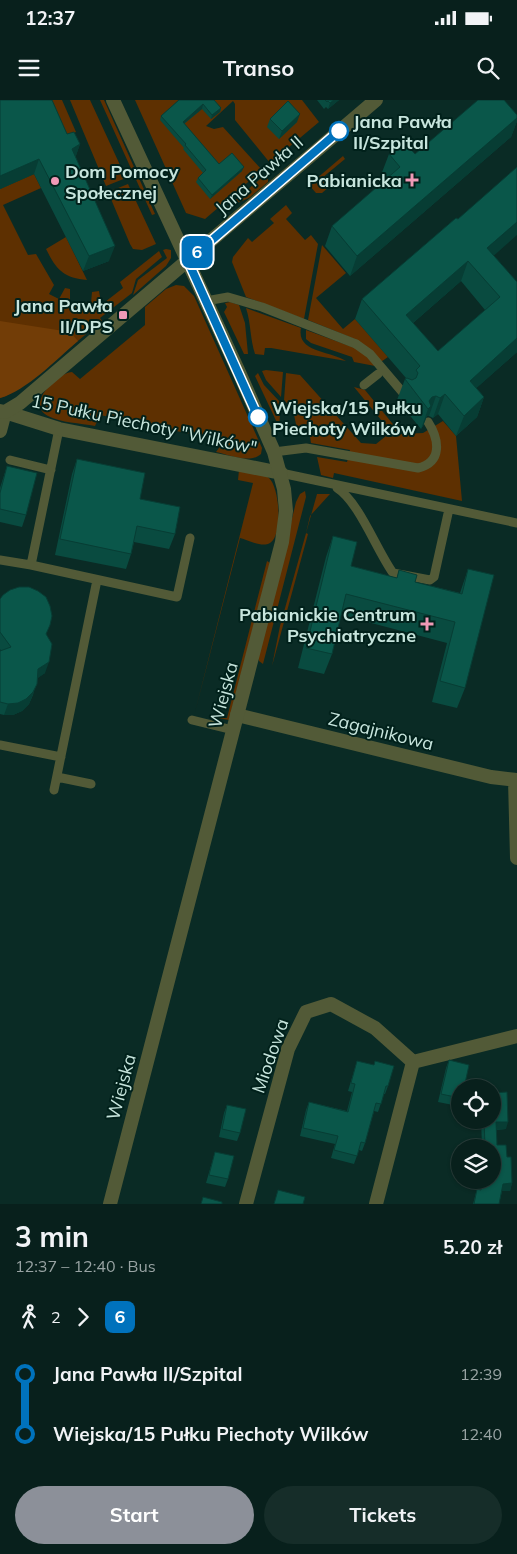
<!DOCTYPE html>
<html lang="en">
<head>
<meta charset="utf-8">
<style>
	body { margin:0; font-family:Mulish,sans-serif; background:#162d29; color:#f1f3f6; height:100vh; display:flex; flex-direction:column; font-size:19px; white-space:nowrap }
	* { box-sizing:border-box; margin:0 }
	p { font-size:16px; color:#98a3a3 }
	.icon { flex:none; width:28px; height:28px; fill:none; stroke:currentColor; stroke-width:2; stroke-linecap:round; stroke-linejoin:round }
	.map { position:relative; height:1104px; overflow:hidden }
	.side { display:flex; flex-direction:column; background:#08201c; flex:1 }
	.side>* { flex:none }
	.badge { padding:0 10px; border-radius:8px; font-size:18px; line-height:32px }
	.fabs { position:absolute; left:451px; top:979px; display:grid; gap:10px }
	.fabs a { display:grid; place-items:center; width:50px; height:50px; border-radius:50%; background:#08201c; box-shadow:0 1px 4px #0004,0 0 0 1px #293e3b; font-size:25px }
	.map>.badge { position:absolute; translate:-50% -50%; box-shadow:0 0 0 2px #fff }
	.legs { display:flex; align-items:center; gap:8px; height:55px; padding:0 15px; font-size:16px }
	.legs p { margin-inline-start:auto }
	.summary { display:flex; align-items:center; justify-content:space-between; height:85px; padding:0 15px }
	h1 { font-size:28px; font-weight:700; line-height:38px }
	.button { display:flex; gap:10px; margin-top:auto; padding:10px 15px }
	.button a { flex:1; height:58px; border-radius:30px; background:#8c9099; color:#fff; font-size:20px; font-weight:700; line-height:58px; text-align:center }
	.button a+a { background:#162d29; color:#f1f3f6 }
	ul { padding:0 15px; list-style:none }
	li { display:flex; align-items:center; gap:18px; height:60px; font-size:19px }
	li i { display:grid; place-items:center; width:8px; height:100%; margin:0 6px; background:currentColor }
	li i::after { content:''; width:12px; height:12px; margin:-6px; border:4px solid; border-radius:50%; background:#08201c }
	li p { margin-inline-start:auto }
	li:first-child i { background:linear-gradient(#0000 50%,currentColor 0) }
	li:last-child i { background:linear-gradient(currentColor 50%,#0000 0) }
	.status { display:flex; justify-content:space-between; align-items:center; height:35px; padding:0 25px; background:#08201c; direction:ltr }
	.status svg { height:14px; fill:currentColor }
	header { display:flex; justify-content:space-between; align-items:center; height:65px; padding:0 15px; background:#08201c; font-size:22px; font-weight:700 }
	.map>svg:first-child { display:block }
	.green { fill:#5e3001 }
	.forest { fill:#723d07 }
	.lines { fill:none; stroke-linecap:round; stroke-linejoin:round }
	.service { stroke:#525a37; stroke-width:9 }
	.minor { stroke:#525a37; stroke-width:14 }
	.tertiary { stroke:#525a37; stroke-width:14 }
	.service-bridge { stroke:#525a37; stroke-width:9 }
	.wall { fill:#094b40; fill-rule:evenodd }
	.shaded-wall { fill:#073d34 }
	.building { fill:#0a574a; stroke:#073d34; fill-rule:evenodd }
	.line-1-casing { stroke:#fff; stroke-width:11 }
	.line-1 { stroke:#0072bc; stroke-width:8 }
	.stop-1-dot { fill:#fff; stroke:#0072bc; stroke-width:2.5 }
	.poi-dot { fill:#f09ab7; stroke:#01211b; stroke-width:2 }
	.labels { text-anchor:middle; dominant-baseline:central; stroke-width:4; stroke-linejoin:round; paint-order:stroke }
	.stop-label { font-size:18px; font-weight:bold; fill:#c7e5dd; stroke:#01211b; text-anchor:start }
	.poi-label { font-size:18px; font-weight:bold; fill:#c7e5dd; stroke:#01211b; text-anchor:end }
	.street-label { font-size:18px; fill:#c7e5dd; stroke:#01211b }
</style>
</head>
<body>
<div class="status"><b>12:37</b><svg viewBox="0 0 49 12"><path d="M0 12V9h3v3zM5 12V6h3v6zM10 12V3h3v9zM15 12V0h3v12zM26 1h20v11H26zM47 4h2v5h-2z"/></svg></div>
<header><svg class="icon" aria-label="menu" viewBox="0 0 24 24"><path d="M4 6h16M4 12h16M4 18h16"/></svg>Transo<svg class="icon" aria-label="search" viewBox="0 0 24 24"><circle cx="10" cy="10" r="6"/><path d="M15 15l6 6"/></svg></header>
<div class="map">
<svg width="517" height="1104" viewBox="0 0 517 1104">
	<rect width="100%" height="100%" fill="#0a2b25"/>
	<path class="green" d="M40,0h22l14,32 -32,14z
		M70,0h20l36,78 -20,8z
		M100,0h4l51,114 -3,1z
		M135,0h167l17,22 -49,41 -35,-43v-16l-2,-3 -27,25 8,3 9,-2 39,43 -57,49 -19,-6z
		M343,56l2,3 -23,19 7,9 -7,6h-6l-7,-8z
		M34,74l7,14 -38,17 25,50 8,-1 18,31 -5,9 10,5 6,-11 5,1v13l21,1 1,-11 7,-1 2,11h4l18,-14 -3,-6 39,-31 3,6 -26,22 -4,14 -32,25 2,3 -75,62 -21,13 -6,2v-209z
		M266,74l2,3v5l-19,16 -23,10z
		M128,84l28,60 -14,6 -9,-1 -3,-5 -22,-52z
		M286,105l6,8 -6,6 19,21 6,-5 7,9 -14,75 -58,-22 -14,-35 1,-5 15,-19 4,4 22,-19 -4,-4z
		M66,137l21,43c-24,-2 -31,-11 -41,-31z
		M322,145l24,28 -30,25 27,31 12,-10 33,38 -13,9 -21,-4 -2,-5 -41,-14 -5,-4v-9l49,18 2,-8 -49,-20z
		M166,149l5,1v8l-5,8 -33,29 5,-15 29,-22 -4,-8z
		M176,185l8,1 10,10 68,152 -1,6c-11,10 -32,1 -45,-2l8,-11 -124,-26 -5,11c-15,-3 -34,-3 -47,-10 -24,-13 12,-44 24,-44l8,7 65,-54v-18l21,-18z
		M230,202l9,3 6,18 3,31h-4l-20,-42 3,-5 -2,-4z
		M246,208l55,20c-5,25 31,23 45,33l-75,-13h-6l-1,7 -9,-1c-5,-15 -4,-31 -9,-46z
		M266,270l17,2 -2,25 -15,-17 -4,-9z
		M258,273l6,12 17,18 -2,24 -24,-51z
		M286,273l14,2 61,68 15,1 15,-12 -37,-45 11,3 36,44 22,-1 20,-12 13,15 6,65 -128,-28 -1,5 -12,-3 -4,-18 30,5 3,-12 -39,-7 -2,-13 -12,-1 -4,-19 -9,-10z
		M239,370c9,2 23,2 30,8 11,10 14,58 1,65 -8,5 -22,-3 -30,-5l-45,174 58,-229 -15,-3z
		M305,391l1,6 -43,167 -4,-3 -1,-3 38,-156 4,-8z
		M317,394h13l-20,22 -4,17 2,1 -36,132 8,-40z
		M267,461l3,2 -41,157 -12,-2h10z"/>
	<path class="forest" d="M0,221l70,11 8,9c-21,18 -52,50 -78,57z"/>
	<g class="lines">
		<path class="service" d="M206,201l22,-4 34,10 94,37
			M364,285l14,-11
			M59,329l-28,136 146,32 13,-59
			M274,352l32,-4 112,20c25,-6 21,-29 10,-46
			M10,360l41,10
			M281,373l236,50
			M337,388c22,14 39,61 56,85l37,7 4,-3 15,-68
			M0,460l31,5
			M192,620l41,10
			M0,645l61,12
			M57,677l34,7
			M54,690l43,-210"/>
		<path class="minor" d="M0,331l5,-19 54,17 222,44
			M237,615l254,62 26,3
			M515,680l2,78
			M413,962l104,-26
			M246,1104l42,-155 18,-37 25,-8 44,24 38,34 -37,142"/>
		<path class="tertiary" d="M0,311l5,1 15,-9 356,-303
			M110,1104l172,-662 4,-31 -2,-22 -10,-37 -36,-82 -125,-270"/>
		<path class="service-bridge" d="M356,244l14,10 34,40"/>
	</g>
	<path class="wall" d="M0,0l67,34 13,10 -5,14 34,103 -26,10 -49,-97 -34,15z
		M179,0l42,8 -1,4 -9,7 -9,-10 -18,15 35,40 23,7 -32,28 -14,-17 2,-4 5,-5 -20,-24 1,-1 -24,-28 1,-4z
		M317,0h22l-11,9 -2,-2 -2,2z
		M517,15v6l-6,16 -161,139 -25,-30 7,-20 54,-46 -5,-5 8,-21h26z
		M270,19l27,3 -18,17 -12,-12z
		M456,118l38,38 23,26v70l-41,36 8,9 -7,20 -21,19 -18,-22 -5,4 -4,-2h-2l-4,10 -2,3 -24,-29 8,-21 1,-1 -51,-59 7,-20zM461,181l24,29 -47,41 -25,-28z
		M77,359l63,40 35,35 -6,15 -35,-7 -3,12 -5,15 -71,-14 17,-81z
		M7,366l19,49 -4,12 -22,-5v-34z
		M333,436l18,30 46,12 2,-8 16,12 45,11 8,-24 -3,119 -8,20 -25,-6 15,-59 -106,-28 -9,39 -8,20 -26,-6 28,-111z
		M0,499l47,36 -2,38 -8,5 -4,17 -4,9 -7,7 -9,4h-9l-4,-1v-63h1l-1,-2z
		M449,960l11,28v13l-2,5 -20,-4 8,-34z
		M357,961l31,25 -3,8h-1l-6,18 -4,-1 -9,32 -3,8 -3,-1 -5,14 -23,-6 4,-14 -35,-8 6,-26 3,-8 38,9 5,-19 -4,-1z
		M227,1005l13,28 -3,8 -18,-4 5,-24z
		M481,1020h11l14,9 -10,1 1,15 10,12 5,26 -2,8h-8l-3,13h-26l4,-15h1v-9h14v-32h-13v-2h3z
		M215,1052l13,27 -3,8 -19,-4z"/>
	<path class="shaded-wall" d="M334,0h5l-11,9 2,-6z
		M203,4l-1,5 -21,17 2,-4z
		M221,8l-1,4 -9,7 1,-4z
		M300,14l-3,8 -18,17 3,-8z
		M517,18v3l-6,16 -161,139 7,-20z
		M80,44l-5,15 -3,-10z
		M39,59l-5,15 -34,15v-13z
		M244,67l-2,4 -32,28 2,-4z
		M517,122v13l-37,33 7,-20z
		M115,146l-6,15 -26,10 6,-15z
		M468,161l-7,20 -62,54 7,-20z
		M517,238v14l-55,49 8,-20z
		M445,294l-7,20 -5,4 7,-20z
		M436,296l-7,20h-2l-4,10 -2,3 7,-20 1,-8 3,-4z
		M484,297l-7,20 -21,19 8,-20z
		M49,562l-4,11 -11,8 4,-12z
		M37,584l-8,20 -7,7 -9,4h-9l4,-11z
		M496,1022h12l-2,7 -13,1z
		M512,1083l-2,8h-9l2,-7z"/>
	<path class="building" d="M0,0h52l15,34 7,-2 6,12 -8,5 43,97 -26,10 -50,-97 -39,17z
		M179,0h35l7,8 -9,7 -9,-11 -20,18 36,42 13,-11 12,14 -32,28 -14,-17 8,-8 -21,-25 1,-1 -25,-28z
		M325,0h9l-4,3 -2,-2 -1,1z
		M478,0h26l13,15v3l-160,138 -25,-30 68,-59 -11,-13 15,-12 11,12z
		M288,1l12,13 -18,17 -12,-12z
		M517,67v55l-30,26 30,34v56l-47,43 14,16 -20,19 -19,-22 -5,4 -4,-2 -4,1 -3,4 2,5 -3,3 -23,-30 2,-1 5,2 4,-2 2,-5 -2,-3 4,-4 -58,-67 94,-81 2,1zM468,161l32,36 -62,54 -32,-36z
		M77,359l68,14 -5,26 40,8 -5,27 -38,-8 -6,28 -71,-15z
		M7,366l30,7 -11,42 -26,-6v-16z
		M333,436l24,6 -6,24 46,12 2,-8 18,5 -2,7 47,12 6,-25 26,6 -29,113 -25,-7 15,-59 -109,-28 -14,60 -26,-6z
		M19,487h10l9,4 8,6 4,9 2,10 -2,9 -4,9 6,10 -3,18 -11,7 -1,15 -4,8 -7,7 -8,4 -10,1 -8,-2v-51l11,-4 -11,-15v-33l3,-4 7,-5z
		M449,960l20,5 -5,23h-4v10l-19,-4z
		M357,961l17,4 1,-4 19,5 -6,20h-2l-5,18 -5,-1 -11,40 -4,-1 -4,14 -23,-6 4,-14 -35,-8 6,-26 39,10 7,-28 -4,-1z
		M507,992l1,30h-12l1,23h9l1,12h4l1,26 -9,1 -4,20h-25l3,-15 4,1v-10h11v-32h-13v-2h6l-1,-26h8v-27z
		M227,1005l19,4 -6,24 -18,-4z
		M215,1052l19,4 -6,23 -19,-4z
		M278,1090l27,7 -2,7h-29z
		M203,1097l19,5v2h-21z"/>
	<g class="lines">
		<g class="line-1-casing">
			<path id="line-1" d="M258,317l-71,-158 25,-19 127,-109"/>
		</g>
		<use href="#line-1" class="line-1"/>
	</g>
	<g class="stop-1-dot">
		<circle cx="339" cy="31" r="9"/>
		<circle cx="258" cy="317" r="9"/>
	</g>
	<g class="poi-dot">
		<path d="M409.5 72.5h5v5h5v5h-5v5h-5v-5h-5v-5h5z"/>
		<circle cx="55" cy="81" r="5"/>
		<rect x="118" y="210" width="10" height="10" rx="2.5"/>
		<path d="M424.5 516.5h5v5h5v5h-5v5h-5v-5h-5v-5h5z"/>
	</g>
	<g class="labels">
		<g class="stop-label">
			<text x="353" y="21">Jana Pawła<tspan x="353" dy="21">II/Szpital</tspan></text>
			<text x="272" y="307">Wiejska/15 Pułku<tspan x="272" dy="21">Piechoty Wilków</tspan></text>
		</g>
		<g class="poi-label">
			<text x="65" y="71" text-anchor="start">Dom Pomocy<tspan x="65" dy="21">Społecznej</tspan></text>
			<text x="402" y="80">Pabianicka</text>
			<text x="113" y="205">Jana Pawła<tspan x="113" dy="21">II/DPS</tspan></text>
			<text x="416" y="514">Pabianickie Centrum<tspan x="416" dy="21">Psychiatryczne</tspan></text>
		</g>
		<g class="street-label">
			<text transform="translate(259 75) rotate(-41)">Jana Pawła II</text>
			<text transform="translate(144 324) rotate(12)">15 Pułku Piechoty "Wilków"</text>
			<text transform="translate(223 595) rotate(-75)">Wiejska</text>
			<text transform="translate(381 631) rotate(14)">Zagajnikowa</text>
			<text transform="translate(270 956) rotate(-71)">Miodowa</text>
			<text transform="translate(121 987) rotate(-75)">Wiejska</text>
		</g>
	</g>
</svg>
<div class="fabs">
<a><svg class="icon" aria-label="locate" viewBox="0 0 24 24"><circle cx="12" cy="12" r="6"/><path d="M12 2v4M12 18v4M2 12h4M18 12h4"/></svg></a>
<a><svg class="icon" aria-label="layers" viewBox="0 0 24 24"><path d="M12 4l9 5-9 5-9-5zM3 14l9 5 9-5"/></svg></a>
</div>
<b class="badge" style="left:197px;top:152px;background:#0072bc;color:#fff">6</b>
</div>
<section class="side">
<div class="summary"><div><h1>3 min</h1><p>12:37 – 12:40 · Bus</p></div><b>5.20 zł</b></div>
<div class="legs"><svg class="icon" aria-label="walk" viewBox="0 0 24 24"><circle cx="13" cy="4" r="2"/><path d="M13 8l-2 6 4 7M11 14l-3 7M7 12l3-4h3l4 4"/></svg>2<svg class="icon" aria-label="forward" viewBox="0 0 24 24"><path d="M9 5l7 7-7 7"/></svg><b class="badge" style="background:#0072bc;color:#fff">6</b></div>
<ul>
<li><i style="color:#0072bc"></i><b>Jana Pawła II/Szpital</b><p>12:39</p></li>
<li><i style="color:#0072bc"></i><b>Wiejska/15 Pułku Piechoty Wilków</b><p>12:40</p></li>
</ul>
<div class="button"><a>Start</a><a>Tickets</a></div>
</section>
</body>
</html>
